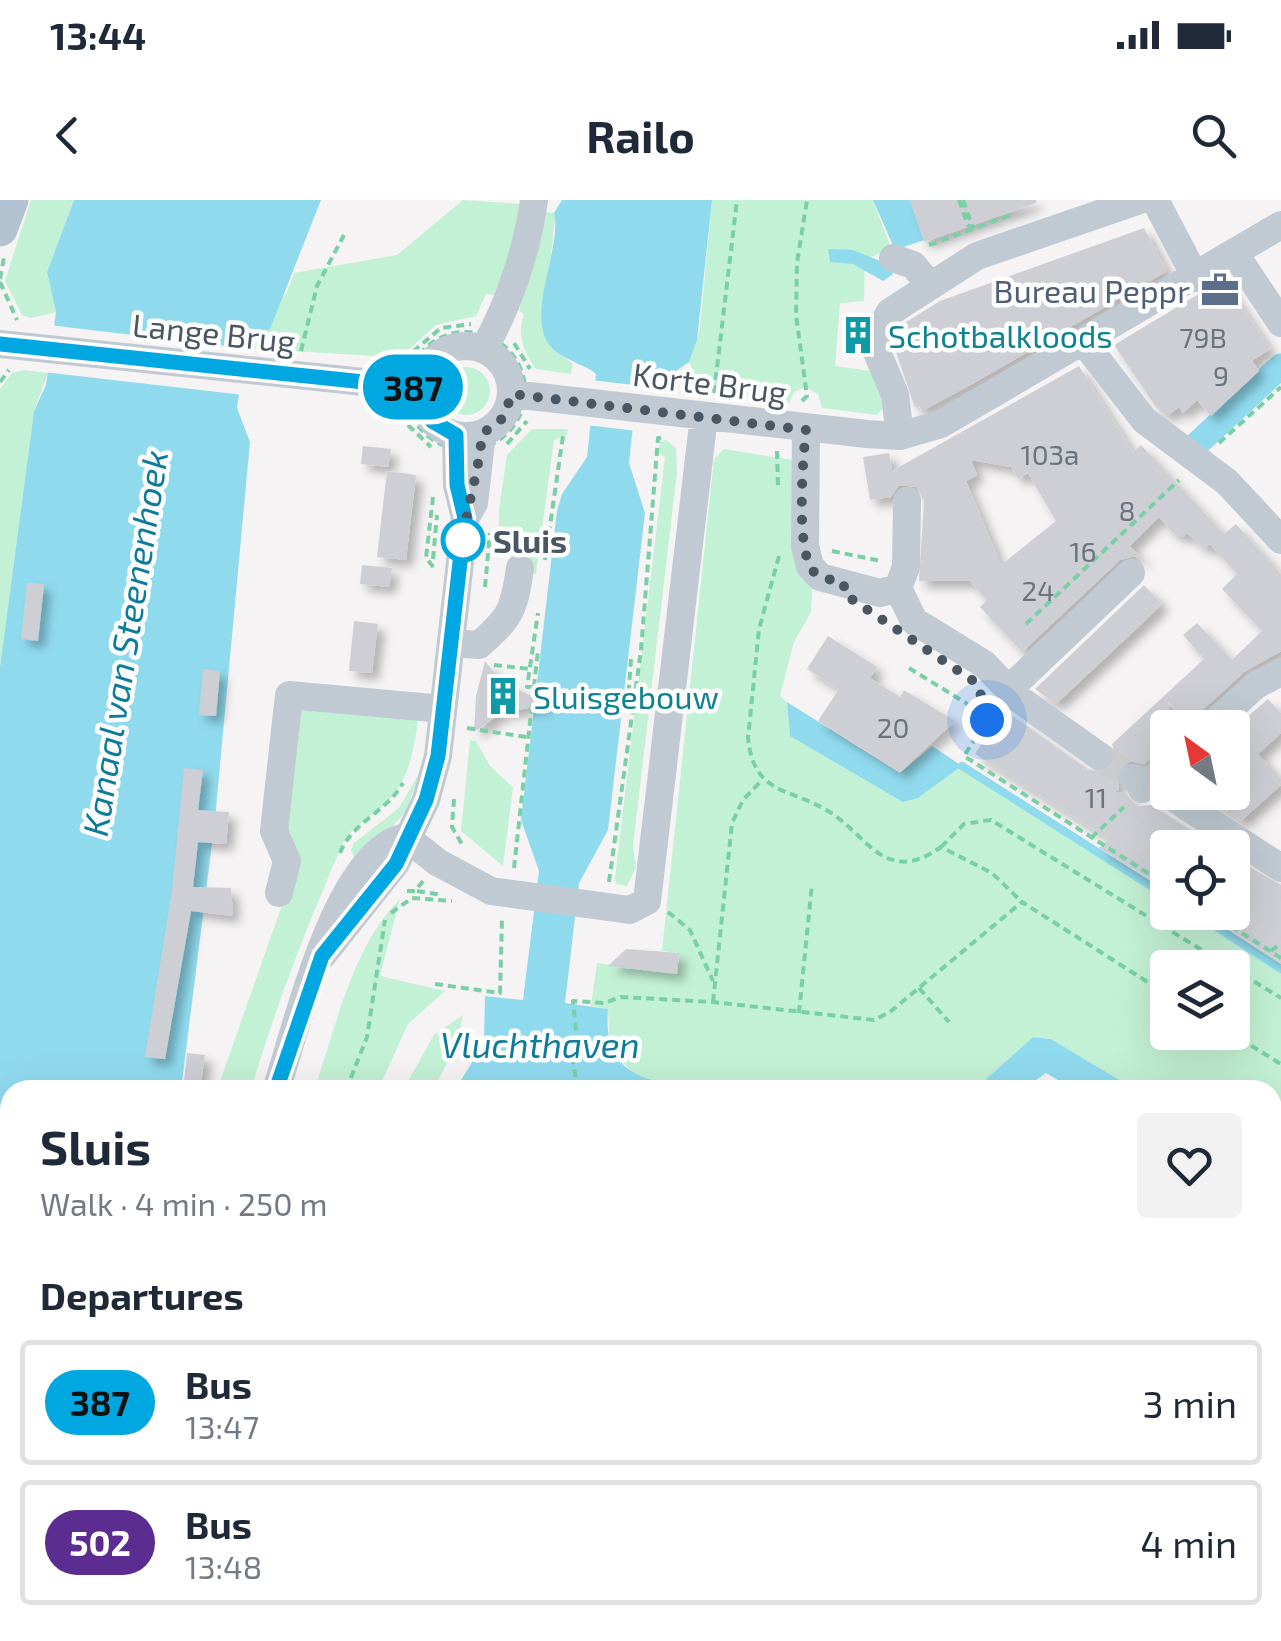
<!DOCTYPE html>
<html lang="en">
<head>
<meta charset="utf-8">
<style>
	body { margin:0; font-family:"Exo 2",sans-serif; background:#f2f2f3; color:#1f2937; height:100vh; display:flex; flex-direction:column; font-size:38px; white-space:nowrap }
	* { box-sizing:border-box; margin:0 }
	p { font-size:32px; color:#747a83 }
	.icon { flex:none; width:55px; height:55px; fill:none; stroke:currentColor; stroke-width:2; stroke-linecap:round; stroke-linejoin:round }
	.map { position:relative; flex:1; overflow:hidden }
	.side { position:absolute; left:0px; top:880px; width:1282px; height:562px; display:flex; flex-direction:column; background:#fff; border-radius:30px 30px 0 0; box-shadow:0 10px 40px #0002 }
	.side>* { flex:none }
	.badge { padding:0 20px; border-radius:32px; font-size:35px; line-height:65px }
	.needle { width:65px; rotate:327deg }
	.tools { position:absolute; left:1150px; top:510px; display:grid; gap:20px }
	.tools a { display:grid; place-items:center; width:100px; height:100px; border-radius:10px; background:#fff; box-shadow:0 10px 40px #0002; font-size:50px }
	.you { position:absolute; width:50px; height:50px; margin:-25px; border:8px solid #fff; border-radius:50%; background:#1a73e8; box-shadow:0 0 0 15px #1a73e833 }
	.map>.badge { position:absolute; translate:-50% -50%; box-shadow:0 0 0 5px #fff }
	h2 { padding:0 40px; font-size:38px; line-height:90px }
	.round { display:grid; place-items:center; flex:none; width:105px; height:105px; border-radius:10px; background:#f2f2f3 }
	.summary { display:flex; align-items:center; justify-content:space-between; height:170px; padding:0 40px }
	h1 { font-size:48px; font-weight:700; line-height:75px }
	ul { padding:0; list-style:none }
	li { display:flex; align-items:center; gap:30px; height:125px; margin:0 20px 15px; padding:0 20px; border:5px solid #e0e1e3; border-radius:10px }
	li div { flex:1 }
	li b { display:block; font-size:38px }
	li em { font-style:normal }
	li .badge { min-width:110px; font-weight:700; text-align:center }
	.status { display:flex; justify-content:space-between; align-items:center; height:70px; padding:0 50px; background:#fff; direction:ltr }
	.status svg { height:28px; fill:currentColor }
	header { display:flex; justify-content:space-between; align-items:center; height:130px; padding:0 40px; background:#fff; font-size:45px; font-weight:700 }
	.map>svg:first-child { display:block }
	.green { fill:#c3f1d5; fill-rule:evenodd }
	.water { fill:#90daee }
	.pier { fill:#f5f3f3 }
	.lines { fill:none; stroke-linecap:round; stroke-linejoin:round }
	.stream { stroke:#90daee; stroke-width:8 }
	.canal { stroke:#90daee; stroke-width:25 }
	.building { fill:#cdcfd5; fill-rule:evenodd; filter:url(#shadow) }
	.minor-tunnel { stroke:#caccce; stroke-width:28; stroke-dasharray:28 14; stroke-linecap:butt }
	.path { stroke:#7ad0a6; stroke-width:4; stroke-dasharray:8 5; stroke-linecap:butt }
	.minor { stroke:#c1cad2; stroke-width:28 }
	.major { stroke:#b3c2d1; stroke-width:35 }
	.line-casing { stroke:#fff; stroke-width:22 }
	.line { stroke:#00a7e1; stroke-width:15 }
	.walk { stroke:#4a5661; stroke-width:10; stroke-dasharray:0 18 }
	.stop-dot { fill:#fff; stroke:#00a7e1; stroke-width:5 }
	.labels { text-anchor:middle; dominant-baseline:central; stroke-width:9; stroke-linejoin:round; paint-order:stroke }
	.number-label { font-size:28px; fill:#6b747e }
	.service-label { font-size:32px; fill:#4e5e75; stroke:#fff; text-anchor:end }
	.street-label { font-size:32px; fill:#4a5661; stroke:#fff }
	.culture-label { font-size:32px; fill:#0d838f; stroke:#fff; text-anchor:start }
	.stop-label { font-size:32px; font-weight:bold; fill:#4a5661; stroke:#fff; text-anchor:start }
	.water-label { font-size:35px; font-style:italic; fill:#0c7c9b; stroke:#fff }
</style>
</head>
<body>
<div class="status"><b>13:44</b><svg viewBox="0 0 49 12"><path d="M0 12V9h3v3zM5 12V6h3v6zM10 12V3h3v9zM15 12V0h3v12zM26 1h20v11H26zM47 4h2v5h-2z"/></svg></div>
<header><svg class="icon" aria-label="back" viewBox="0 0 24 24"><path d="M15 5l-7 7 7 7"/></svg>Railo<svg class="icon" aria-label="search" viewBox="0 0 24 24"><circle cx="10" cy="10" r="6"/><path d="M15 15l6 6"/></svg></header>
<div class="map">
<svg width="1281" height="1441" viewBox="0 0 1281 1441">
	<defs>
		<filter id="shadow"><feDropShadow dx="7" dy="7" stdDeviation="5" flood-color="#0004"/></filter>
	</defs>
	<rect width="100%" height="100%" fill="#f5f3f3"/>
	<path class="green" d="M31,0h43l-27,72 9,40 -25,6 -9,-3 -17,-34z
		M463,0l58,4 -9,48 -18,43 -8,-1 -10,22 -40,9 -30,27 -16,5 -144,-9 1,-10 40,-46 7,-19 103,-18z
		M712,0h161l18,48 -26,12 -1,41 -24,2 -5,63 37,5 12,36 -7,8 -55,-7 -4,-14 -13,-7 -11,5 -5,12 -89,-16 -11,-26 11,-34z
		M544,12l12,1 -14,115 9,19 22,17 -2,10 -35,-5c-13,-18 -19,-34 -12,-55l-5,-3z
		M442 191a24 24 0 1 1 48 0a24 24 0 1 1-48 0Z
		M23,170l25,3 -14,38 -34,256v-278l12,-16z
		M532,229h36l-1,6 -13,5 -18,134 -11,-1 2,-27 -25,-3 -3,10v-44l8,-54z
		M666,240l10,8 1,24 -44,374 3,21 -9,19 -11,-2 -1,-6 50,-421 -7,-4 2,-11z
		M724,249l74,12 14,131 -1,20 -17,30 -14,54 7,6 3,34 128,62 44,-32 205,133 1,13 20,1 93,58v458h-9v-339h-136l-85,-51 -18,-2 -59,53h-281l-47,-10 -13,-7 -23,-25 -2,-39 -17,-3 6,-43 80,10 1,-20 -16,-2 52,-492zM1168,768h64v64h-64z
		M292,499l127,12c-4,32 -8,69 -33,92 -14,14 -36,24 -44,42 -36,84 -65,157 -91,245h-34l78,-222 -13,-36z
		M470,540l6,1 14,25 23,21 -10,79 -42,-35z
		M420,572l-14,39 -48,55 -7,-16 3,-7 45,-35z
		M400,699l-20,77 65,15 -37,33 -30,66h-64c23,-65 37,-141 86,-191z
		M463,815l-6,29 -24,46h-30l31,-55z
		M10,1343v78l-10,10v-79z"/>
	<path class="water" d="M74,0h247l-51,129 -23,9 -10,70 13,34 -35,377 -34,271h-171v263l-10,10v-696l34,-256 12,-26 10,-73 -9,-40z
		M562,0h150l-15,140 -8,22 -27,19 -24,-2 -9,84 16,50 -37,317 -29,53 -14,120 43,6c-5,63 31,70 85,81h-238l29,-47 1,-47 38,4 16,-129 -18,-51 36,-309 5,-17 25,-37 9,-83c-9,-9 -31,-13 -44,-26 -29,-30 11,-101 2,-135z
		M873,0h37l14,40 -29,10z
		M828,49l25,1 37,15 3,9 -10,7 -30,-17 -23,-2z
		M787,502l113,71 32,-27 30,20 -44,32 -15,4 -113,-66z
		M1033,837l18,2 85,51h-61l-29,-17 -24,17h-48z
		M1272,1229h9v212h-1202l14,-9h1179z"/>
	<path class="pier" d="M49,125l202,24 -7,46 -201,-23z
		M591,180l51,6 -5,45 -51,-6z"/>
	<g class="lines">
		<path class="stream" d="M962,566l206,131
			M1193,712l88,57"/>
		<path class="canal" d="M1199,242l82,-76"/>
	</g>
	<path class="building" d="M910,0h126v3l-112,39z
		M1144,28l23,43 -193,112 -52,28 -3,-5 -4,2 -20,-59 8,-25 37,-23z
		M1224,79l46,70 -18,12 7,10 -48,45 -14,-16 -14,13 -4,-6 -12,9 -11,-9 -42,-62z
		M1079,166l54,86 8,-7 83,89 12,-10 45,50v77l-37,21 -47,43 -5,13 -24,-26v44l-24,18 -14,-3 -13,11 2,17 -4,3h9l13,14 15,-1 66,43h-50v43l-69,-43 10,-9 -134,-85 28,-45 86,61 18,1 9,-12 -4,-15 92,-85 -21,-24 14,-12 35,37 30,-29 -40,-42 15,-15 -27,-30 -5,5 -18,-16 -4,4 -10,-4 -14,-16 -29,29 18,18 -13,-8 -15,4 -98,92 -42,-45 7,-7 -17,-19h-51l5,-80 -7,-14 -18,-2 -8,12 -21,3 -7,-43 26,-4 3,18zM971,260l40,7 7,12 10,-6 28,48 -55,44 -35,-84 11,-6z
		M363,246l28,3 -3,18 -27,-3z
		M387,271l29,4 -10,85 -29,-3z
		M362,365l30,3 -3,19 -29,-3z
		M27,383l17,1 -6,57 -17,-2z
		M1144,385l18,19 -13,13 -93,87 -21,-15z
		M354,421l24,3 -6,49 -23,-2z
		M828,436l49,31 -7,11 30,19 4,-7 51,31 -55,51 -82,-51 21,-32 -32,-20z
		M485,461l18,22 47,21 -49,9 -27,19 2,-36z
		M203,469l17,2 -4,45 -17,-1z
		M1268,499l13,14v20l-23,21 23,25v6l-40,36 -42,-29h33v-62z
		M184,568l19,2 -5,40 31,2 -3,32 -28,-2 -5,45 38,1 2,28 -42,-5 -26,148 -20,-2 27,-166z
		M1232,657l49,28v77l-79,-50h30z
		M626,749l53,4 -2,21 -69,-8z
		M187,853l18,2 -5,35h-17z"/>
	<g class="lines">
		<path class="minor-tunnel" d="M1099,556l34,22"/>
		<path class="path" d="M959,0l9,25 5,3
			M963,0l10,28
			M929,45l85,-31
			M0,79l4,-22
			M0,82l17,38
			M407 191a59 59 0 1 1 118 0a59 59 0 1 1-118 0Z
			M514,143l16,26
			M301,151l16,-65 27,-51
			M403,160l38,-32 30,-4
			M0,182l9,-12
			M714,193l23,-193
			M802,201l5,-5 -11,-81 1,-52 10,-63
			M403,213l6,13 22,21
			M1219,243l62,-56
			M507,244l20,-23
			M777,251l1,36
			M433,297l-7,61 9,11
			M832,351l49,10
			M779,356l-20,73 -11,109c6,57 40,49 80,73 40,24 57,76 113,36l51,26 30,29
			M433,359l4,-44
			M545,360l18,-124
			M485,387l5,-54
			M1026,424l153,-144
			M631,459l-3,42 6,5
			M494,465l36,4
			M909,468l60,37 14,-3
			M533,487h-6l11,-74
			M982,501l5,19 -23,36 204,130
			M467,528l59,9
			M454,599l-2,28 11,19
			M1091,638l33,-31
			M941,647l23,-23 27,-4 240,148
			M340,653c12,-31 47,-41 63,-70
			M514,668l24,-218
			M609,682l32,-232 17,-212h3
			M407,691h8l8,-10
			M417,691l25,4
			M668,712l22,18 23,51
			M1209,712l72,46
			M391,713l21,-15 40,3
			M1271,751l10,-8
			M1232,768l49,30
			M435,784l65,9 2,-74
			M919,788l30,34
			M713,802l19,-179 11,-23 19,-20
			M799,813l13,-129
			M1229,832l52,32
			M346,890l21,-53 18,-117
			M577,890l-5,-40 6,-1 -5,-48 31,2 17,-6 92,5 161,18 16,-8 132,-110 146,93
			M0,1266l10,-9
			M1272,1346l9,-4
			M0,1395l10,-9
			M1210,1432l5,9"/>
		<path class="minor" d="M1155,0l41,78
			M1235,54l46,69
			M893,58l20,7 17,20
			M1083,141l61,79 83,62 54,58
			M0,144l421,44
			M421 191a45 45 0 1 1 90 0a45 45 0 1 1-90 0Z
			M484,149c25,-45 43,-98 50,-149
			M512,194l355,40 33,2 41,-12 340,-199
			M806,230l-1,116 5,20 10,11 60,16 18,-5
			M900,236l-5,-41 -18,-43 1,-19 12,-21 87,-56 163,-56
			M466,317l8,-14 8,-69
			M898,388l16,33 70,43 32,33 83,59
			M898,388l8,-21 1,-66
			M452,443l27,2c32,-28 35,-35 41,-77
			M1008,490l123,-117
			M1209,528l47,-43 25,-13
			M1133,578l27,11 121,79
			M1142,589l26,-23
			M406,637l31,25 54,29 139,19 17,-9 57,-485
			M279,693l8,-32 -13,-30 15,-136 154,14
			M322,756l74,-93 30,-63 12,-44 27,-238 -8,-33 -1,-50
			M276,890c20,-59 61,-242 130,-253
			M0,1300l10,-10"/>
		<path class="major" d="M0,29l11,-29"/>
	</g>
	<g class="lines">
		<g class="line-casing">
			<path id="line" d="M0,144l421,44 11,33 24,14 1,50 8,33 -27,238 -12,44 -30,64 -74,92 -46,134"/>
		</g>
		<use href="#line" class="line"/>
		<path class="walk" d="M463,340l-1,6c4,-38 17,-73 20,-112l21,-16 9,-24 294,36c-3,28 -11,123 8,142 8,7 20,8 30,11v11l134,90 9,36"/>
	</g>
	<defs>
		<g id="office-bare" transform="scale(3)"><path d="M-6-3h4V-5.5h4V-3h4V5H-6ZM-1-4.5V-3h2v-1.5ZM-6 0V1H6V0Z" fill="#5c6f8a" stroke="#fff" stroke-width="2.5" paint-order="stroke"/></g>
		<g id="building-bare" transform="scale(3)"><path d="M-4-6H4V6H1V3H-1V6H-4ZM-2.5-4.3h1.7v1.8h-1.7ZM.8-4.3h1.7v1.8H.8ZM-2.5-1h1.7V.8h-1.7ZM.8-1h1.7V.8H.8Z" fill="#0f9aa8" stroke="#fff" stroke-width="2.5" paint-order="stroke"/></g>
	</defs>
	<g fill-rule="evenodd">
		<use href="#office-bare" x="1220" y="90"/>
		<use href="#building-bare" x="858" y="135"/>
		<use href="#building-bare" x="503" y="496"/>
	</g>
	<circle class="stop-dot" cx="463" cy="340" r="20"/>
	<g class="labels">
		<g class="number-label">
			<text x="1203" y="137">79B</text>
			<text x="1221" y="175">9</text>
			<text x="1050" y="254">103a</text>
			<text x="1127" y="310">8</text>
			<text x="1083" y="351">16</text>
			<text x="1038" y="390">24</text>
			<text x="893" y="527">20</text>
			<text x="1096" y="597">11</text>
		</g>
		<g class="service-label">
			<text x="1190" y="90">Bureau Peppr</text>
		</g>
		<g class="street-label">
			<text transform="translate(214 132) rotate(6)">Lange Brug</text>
			<text transform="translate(710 182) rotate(7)">Korte Brug</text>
		</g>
		<g class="culture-label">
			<text x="888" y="135">Schotbalkloods</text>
			<text x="533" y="496">Sluisgebouw</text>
		</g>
		<g class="stop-label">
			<text x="493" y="340">Sluis</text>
		</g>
		<g class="water-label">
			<text transform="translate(124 443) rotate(-81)">Kanaal van Steenenhoek</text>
			<text x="540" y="844">Vluchthaven</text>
		</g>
	</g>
</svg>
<div class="tools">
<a><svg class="needle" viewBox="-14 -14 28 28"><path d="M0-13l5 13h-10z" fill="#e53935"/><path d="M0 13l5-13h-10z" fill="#747a83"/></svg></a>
<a><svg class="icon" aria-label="locate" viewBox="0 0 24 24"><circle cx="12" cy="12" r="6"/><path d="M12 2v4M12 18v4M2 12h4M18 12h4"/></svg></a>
<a><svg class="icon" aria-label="layers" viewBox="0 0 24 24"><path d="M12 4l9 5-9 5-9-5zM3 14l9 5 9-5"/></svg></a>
</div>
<div class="you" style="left:987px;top:520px"></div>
<b class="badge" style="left:413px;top:187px;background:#00a7e1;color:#111">387</b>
<section class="side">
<div class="summary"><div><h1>Sluis</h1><p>Walk · 4 min · 250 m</p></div><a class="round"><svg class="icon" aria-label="heart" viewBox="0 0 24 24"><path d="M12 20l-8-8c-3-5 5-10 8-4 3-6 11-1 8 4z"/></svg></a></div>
<h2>Departures</h2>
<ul>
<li><span class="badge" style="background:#00a7e1;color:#111">387</span><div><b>Bus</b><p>13:47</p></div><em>3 min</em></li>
<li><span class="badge" style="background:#5c2d91;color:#fff">502</span><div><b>Bus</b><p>13:48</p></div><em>4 min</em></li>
</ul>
</section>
</div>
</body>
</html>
